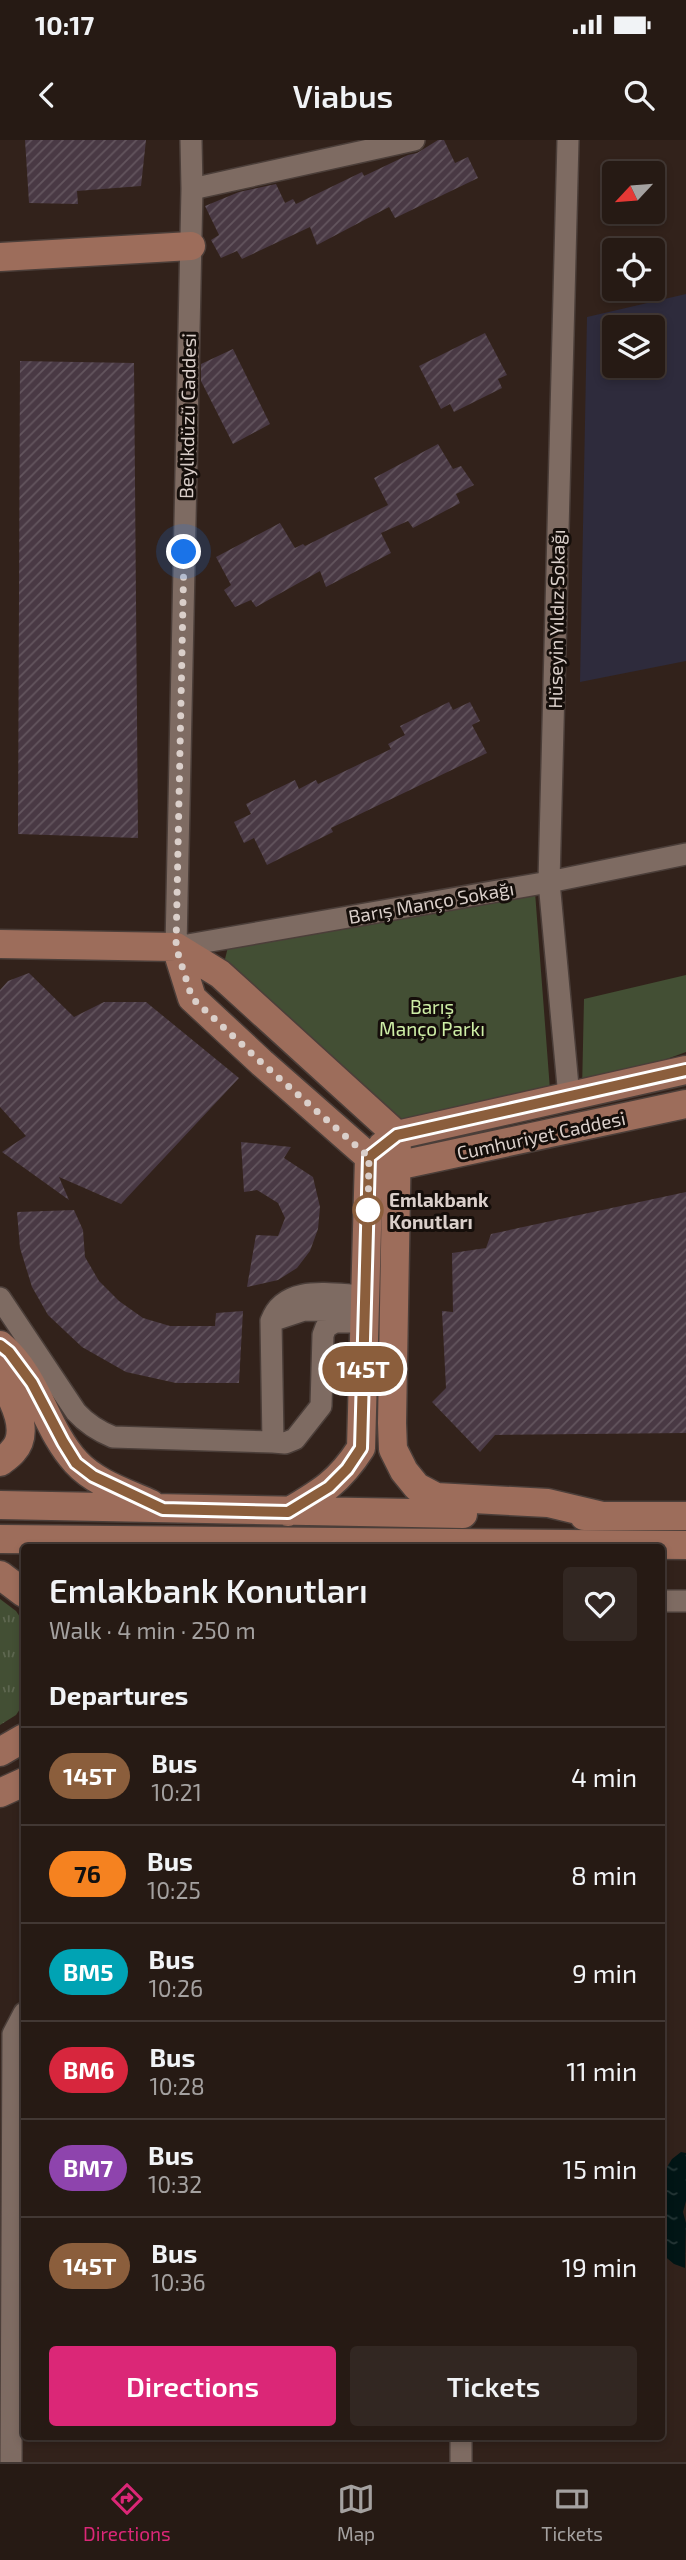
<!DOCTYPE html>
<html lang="en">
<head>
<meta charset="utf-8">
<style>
	body { margin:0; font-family:"Exo 2",sans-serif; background:#322722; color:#f1f3f6; height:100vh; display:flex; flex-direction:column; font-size:26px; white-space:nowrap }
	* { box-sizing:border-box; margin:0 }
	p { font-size:23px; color:#a4a1a0 }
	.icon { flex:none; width:38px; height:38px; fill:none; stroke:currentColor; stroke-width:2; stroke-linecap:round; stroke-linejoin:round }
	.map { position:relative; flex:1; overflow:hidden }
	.side { position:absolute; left:21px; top:1404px; width:644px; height:896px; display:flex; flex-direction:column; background:#261a14; border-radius:7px; box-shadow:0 4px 10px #0003,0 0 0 2px #423834 }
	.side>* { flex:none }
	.badge { padding:0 14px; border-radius:23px; font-size:24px; line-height:46px }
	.needle { width:46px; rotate:244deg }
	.tools { position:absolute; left:602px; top:21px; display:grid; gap:14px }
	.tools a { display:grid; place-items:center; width:63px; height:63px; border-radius:7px; background:#261a14; box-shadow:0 4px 10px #0003,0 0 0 2px #423834; font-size:35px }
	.you { position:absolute; width:35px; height:35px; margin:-18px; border:5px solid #fff; border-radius:50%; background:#1a73e8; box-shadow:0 0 0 10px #1a73e833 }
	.map>.badge { position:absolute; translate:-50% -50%; box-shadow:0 0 0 4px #fff }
	h2 { padding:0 28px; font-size:26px; line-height:63px }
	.round { display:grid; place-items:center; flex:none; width:74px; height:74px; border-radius:7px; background:#322722 }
	.summary { display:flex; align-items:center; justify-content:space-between; height:119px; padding:0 28px }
	h1 { font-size:33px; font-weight:600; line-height:52px }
	.cta { display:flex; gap:14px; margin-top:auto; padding:14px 28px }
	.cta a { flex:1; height:80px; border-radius:7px; background:#db2777; color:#fff; font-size:28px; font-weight:600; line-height:80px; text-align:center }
	.cta a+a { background:#322722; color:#f1f3f6 }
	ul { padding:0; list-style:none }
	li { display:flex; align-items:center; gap:21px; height:98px; padding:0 28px; border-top:2px solid #423834 }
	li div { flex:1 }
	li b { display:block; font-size:26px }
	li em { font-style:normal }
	li .badge { min-width:77px; font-weight:700; text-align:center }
	.status { display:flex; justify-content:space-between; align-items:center; height:49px; padding:0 35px; background:#261a14; direction:ltr }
	.status svg { height:19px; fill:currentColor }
	header { display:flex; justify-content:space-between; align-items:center; height:91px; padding:0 28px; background:#261a14; font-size:32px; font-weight:600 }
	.tab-bar { display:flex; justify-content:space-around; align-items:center; height:98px; border-top:2px solid #423834; background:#261a14; font-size:19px; color:#a4a1a0 }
	.tab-bar a { display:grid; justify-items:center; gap:4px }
	.tab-bar .current { color:#db2777 }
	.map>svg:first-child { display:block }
	.education { fill:#2e2b3c; fill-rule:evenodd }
	.grass { fill:url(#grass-tufts) }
	.park { fill:#434f34 }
	.water { fill:url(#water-ripples) }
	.building { fill:url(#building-hatch) }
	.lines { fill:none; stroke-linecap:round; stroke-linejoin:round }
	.minor-casing { stroke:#4b3e39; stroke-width:24 }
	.major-casing { stroke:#4b3e39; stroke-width:31 }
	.minor { stroke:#7e6b62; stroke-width:21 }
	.major { stroke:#9d6d5b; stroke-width:28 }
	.line-casing { stroke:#fff; stroke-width:16 }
	.line { stroke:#8b5e3c; stroke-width:10 }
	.walk { stroke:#dacfca; stroke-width:7; stroke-dasharray:0 12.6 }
	.stop-dot { fill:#fff; stroke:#8b5e3c; stroke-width:3.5 }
	.labels { text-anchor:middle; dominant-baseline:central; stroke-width:6; stroke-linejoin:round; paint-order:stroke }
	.street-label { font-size:19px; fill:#dacfca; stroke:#150e0a }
	.park-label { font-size:19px; fill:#ceeea6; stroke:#150e0a }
	.stop-label { font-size:19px; font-weight:bold; fill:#dacfca; stroke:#150e0a; text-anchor:start }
</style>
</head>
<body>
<div class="status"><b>10:17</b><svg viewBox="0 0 49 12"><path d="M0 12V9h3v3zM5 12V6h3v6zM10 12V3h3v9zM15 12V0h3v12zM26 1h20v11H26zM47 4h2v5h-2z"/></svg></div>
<header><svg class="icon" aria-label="back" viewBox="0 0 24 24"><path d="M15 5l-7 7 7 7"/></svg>Viabus<svg class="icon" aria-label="search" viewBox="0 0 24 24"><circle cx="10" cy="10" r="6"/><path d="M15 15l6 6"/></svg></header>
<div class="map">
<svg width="686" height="2322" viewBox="0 0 686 2322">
	<defs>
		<pattern id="grass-tufts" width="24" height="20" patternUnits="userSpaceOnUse" patternTransform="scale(1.75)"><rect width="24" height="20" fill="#434f34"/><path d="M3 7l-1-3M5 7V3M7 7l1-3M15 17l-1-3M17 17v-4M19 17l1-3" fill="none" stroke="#5e6750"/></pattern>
		<pattern id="water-ripples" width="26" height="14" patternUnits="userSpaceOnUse" patternTransform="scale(1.75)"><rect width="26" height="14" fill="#011515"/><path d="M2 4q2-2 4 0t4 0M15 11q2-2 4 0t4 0" fill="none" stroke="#253636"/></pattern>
		<pattern id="building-hatch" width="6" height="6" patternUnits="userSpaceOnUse" patternTransform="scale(1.75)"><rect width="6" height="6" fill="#493944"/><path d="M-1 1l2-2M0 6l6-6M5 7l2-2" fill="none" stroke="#63555e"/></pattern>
	</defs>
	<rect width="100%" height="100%" fill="#32221b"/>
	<path class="education" d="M686,154v367l-106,21 7,-365zM614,187h39v39h-39z"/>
	<path class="grass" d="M0,1459l16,12 8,12v80l-8,12 -16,10z"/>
	<path class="park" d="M535,752l16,211 -153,26 -174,-166 4,-16z
		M686,835v77l-104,38 2,-91z"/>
	<path class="water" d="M681,2012l5,1v48l-3,11 3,11 -1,45 -11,-4 -12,-10v-12l5,-8 -5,-6v-53l10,-16z"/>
	<path class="building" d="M25,0h121l-5,46 -64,5 1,13 -49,-1z
		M438,0h6l11,23 13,-6 10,21 -83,40 -6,-11 -72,38 -7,-18 -68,32 -5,-8 -16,7 -10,-18 8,-5 -14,-29 34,-14 37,-8 9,19 8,-4 3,5 66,-32 2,4 44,-21 9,-2z
		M485,193l22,42 -9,4 4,9 -48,24 -4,-8 -9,5 -22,-43z
		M233,209l37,75 -37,20 -32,-63v-17z
		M20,221l114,2 4,475 -120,-4z
		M438,304l15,25 8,-3 13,19 -18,9 4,9 -47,25 -5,-7 -27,12 10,20 -65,34 -6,-16 -64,36 -5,-7 -16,7 -11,-17 7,-5 -15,-28 64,-34 15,25 8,-4 2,2 83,-41 -14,-27z
		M449,562l4,8 17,-8 10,19 -8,4 15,28 -156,75 2,4 -66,33 -13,-27 -10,5 -10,-21 17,-8 -5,-10 49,-24 4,9 17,-9 2,4 73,-35 -3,-5 17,-9 -5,-9z
		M29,833l45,44 30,-15h42l93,76 -118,126 -62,-27 10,23 -67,-48 24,-16 -26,-29v-117l8,-9z
		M241,1002l50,5 -7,11 29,19 7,30 -2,22 -8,22 -13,17 -19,12 -31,7 9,-52 22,1 7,-18 -7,-15 -21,-13 -13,2z
		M686,1052v241l-191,2 -15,17 -48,-50 14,-14 -4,-77 11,1 -1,-59 34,-5 5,-14z
		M74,1070l9,20 2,27 14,24 20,20 24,17 27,8h45l1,-13 27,-2 -4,72h-63l-50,-11 -44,-25 -34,-32 -16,-28 -12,-39 -3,-36z"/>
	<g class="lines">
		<g class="minor-casing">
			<path id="minor" d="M191,0l1,49 -16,758 373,-65 137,-28
				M568,0l-19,742 20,215
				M192,49l222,-49
				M0,1158l76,114c11,12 22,19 37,25l160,5 -2,-121c14,-38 62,-26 94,-25
				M271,1181l33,-11 47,1
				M273,1302l12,1 10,-4 26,-33 2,-71 3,-8 9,-5h29
				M662,1461h24
				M11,2322l2,-428 11,-21
				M461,2322v-26"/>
		</g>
		<g class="major-casing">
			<path id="major" d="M0,117l191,-11
				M0,804l176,3
				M176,807l44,27 177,161 -5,288 1,26 11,22 13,16 19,10 112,6 55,13
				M176,807l16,51 70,65 107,94 27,9 290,-62
				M382,1006l15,-11 289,-65
				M0,1205c39,33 44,82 76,117 19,21 51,31 75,42
				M0,1237c11,18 32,54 13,74 -3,4 -9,8 -13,11
				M0,1365l463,9
				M288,1372c34,-20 51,-30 73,-64l8,-291
				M584,1376h102
				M0,1399l686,6
				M0,1435l24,18
				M0,1612l24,-14
				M0,1653l24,-11"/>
		</g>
		<use href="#minor" class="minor"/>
		<use href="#major" class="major"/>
	</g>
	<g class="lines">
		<g class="line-casing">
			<path id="line" d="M0,1205l9,7 23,31 31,59 13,21 17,13 70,33 125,3 41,-25 18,-18 14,-21 8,-291 28,-22 289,-65"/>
		</g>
		<use href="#line" class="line"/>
		<path class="walk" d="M184,412l-8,395 16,51 70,65 107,94 -1,55v-2"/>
	</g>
	<circle class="stop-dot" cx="368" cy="1070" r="14"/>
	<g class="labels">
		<g class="street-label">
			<text transform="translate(187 276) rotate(-89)">Beylikdüzü Caddesi</text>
			<text transform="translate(556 479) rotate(-89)">Hüseyin Yıldız Sokağı</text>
			<text transform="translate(431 762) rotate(-10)">Barış Manço Sokağı</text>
			<text transform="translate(541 995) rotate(-12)">Cumhuriyet Caddesi</text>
		</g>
		<g class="park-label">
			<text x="432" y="866">Barış<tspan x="432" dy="22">Manço Parkı</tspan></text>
		</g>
		<g class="stop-label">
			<text x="389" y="1059">Emlakbank<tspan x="389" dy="22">Konutları</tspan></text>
		</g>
	</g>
</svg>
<div class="tools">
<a><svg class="needle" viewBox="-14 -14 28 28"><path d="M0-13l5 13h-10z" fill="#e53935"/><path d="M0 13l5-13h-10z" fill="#a4a1a0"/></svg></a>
<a><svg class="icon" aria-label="locate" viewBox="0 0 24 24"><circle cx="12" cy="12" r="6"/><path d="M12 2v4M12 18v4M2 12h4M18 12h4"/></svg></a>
<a><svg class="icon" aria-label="layers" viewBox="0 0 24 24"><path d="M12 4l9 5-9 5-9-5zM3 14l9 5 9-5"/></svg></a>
</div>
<div class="you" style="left:184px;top:412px"></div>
<b class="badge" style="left:363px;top:1229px;background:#8b5e3c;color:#fff">145T</b>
<section class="side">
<div class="summary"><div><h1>Emlakbank Konutları</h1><p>Walk · 4 min · 250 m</p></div><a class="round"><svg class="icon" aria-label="heart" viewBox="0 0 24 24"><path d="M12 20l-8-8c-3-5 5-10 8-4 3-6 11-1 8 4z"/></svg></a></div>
<h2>Departures</h2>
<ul>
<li><span class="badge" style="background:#8b5e3c;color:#fff">145T</span><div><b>Bus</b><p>10:21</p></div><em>4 min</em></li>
<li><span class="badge" style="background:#f58220;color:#111">76</span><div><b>Bus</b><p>10:25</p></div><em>8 min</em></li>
<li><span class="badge" style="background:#00a3b4;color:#fff">BM5</span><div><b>Bus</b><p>10:26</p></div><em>9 min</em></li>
<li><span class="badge" style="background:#d7263d;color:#fff">BM6</span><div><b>Bus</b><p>10:28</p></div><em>11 min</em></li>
<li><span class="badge" style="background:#8e44ad;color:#fff">BM7</span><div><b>Bus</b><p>10:32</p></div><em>15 min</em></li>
<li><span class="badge" style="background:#8b5e3c;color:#fff">145T</span><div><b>Bus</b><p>10:36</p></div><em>19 min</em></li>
</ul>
<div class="cta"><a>Directions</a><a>Tickets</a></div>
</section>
</div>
<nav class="tab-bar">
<a class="current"><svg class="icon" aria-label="directions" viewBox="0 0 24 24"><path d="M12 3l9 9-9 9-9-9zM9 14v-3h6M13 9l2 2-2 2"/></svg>Directions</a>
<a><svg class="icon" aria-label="map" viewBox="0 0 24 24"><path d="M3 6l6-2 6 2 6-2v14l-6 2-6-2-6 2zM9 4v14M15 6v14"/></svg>Map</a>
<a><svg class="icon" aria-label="tickets" viewBox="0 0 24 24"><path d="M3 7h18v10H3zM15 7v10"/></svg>Tickets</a>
</nav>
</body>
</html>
